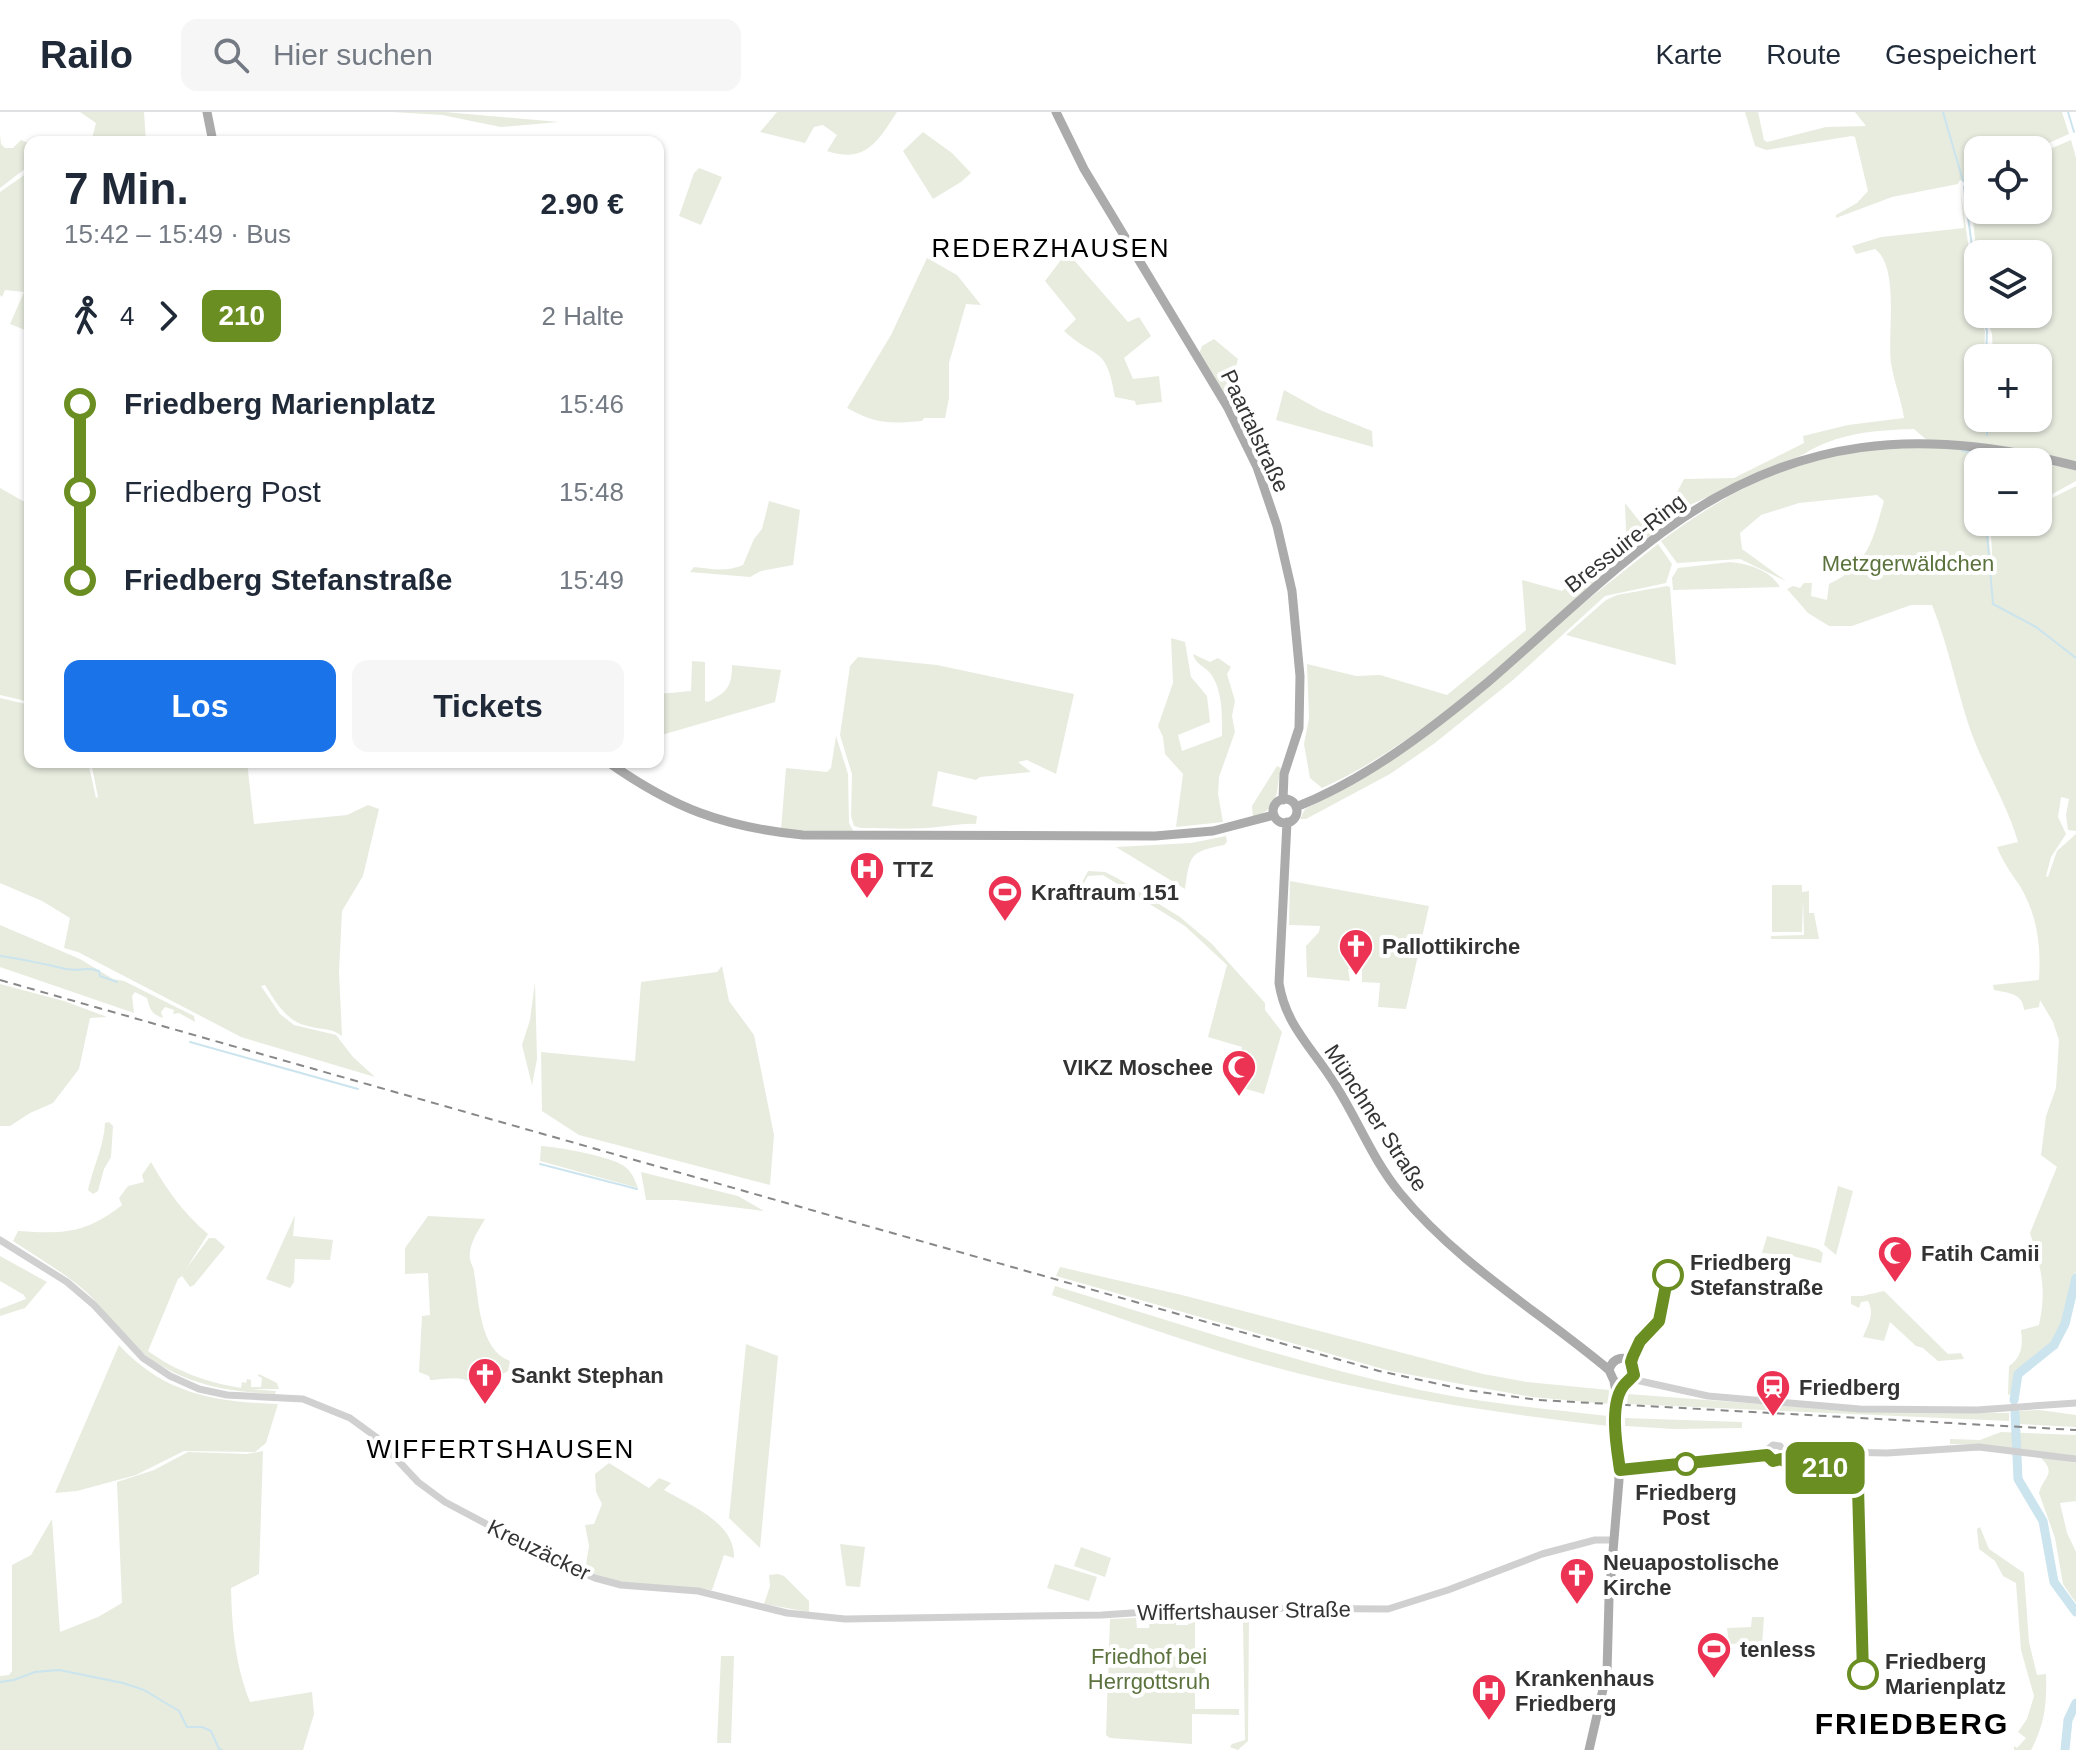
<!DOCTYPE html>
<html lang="de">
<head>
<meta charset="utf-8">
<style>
	body { margin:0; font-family:Arial,sans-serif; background:#f6f6f7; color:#1f2937; height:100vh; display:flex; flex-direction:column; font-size:30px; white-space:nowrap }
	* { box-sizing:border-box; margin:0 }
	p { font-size:26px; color:#747a83 }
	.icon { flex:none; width:44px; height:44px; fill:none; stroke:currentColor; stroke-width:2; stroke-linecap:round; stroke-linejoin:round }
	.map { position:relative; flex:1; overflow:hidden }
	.sheet { position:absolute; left:24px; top:24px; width:640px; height:632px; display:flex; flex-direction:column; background:#fff; border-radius:16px; box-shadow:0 2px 6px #0004 }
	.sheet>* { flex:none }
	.badge { padding:0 16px; border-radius:12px; font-size:28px; line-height:52px }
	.fabs { position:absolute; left:1964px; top:24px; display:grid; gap:16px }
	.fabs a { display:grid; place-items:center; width:88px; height:88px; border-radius:16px; background:#fff; box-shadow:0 2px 6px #0004; font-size:40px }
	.map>.badge { position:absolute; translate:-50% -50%; box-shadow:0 0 0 4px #fff }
	.legs { display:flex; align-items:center; gap:12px; height:88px; padding:0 40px; font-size:26px }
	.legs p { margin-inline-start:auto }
	.head { display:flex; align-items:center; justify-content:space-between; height:136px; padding:0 40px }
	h1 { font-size:44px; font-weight:800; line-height:60px }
	.primary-button { display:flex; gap:16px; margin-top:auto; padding:16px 40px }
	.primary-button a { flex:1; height:92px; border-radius:16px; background:#1a73e8; color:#fff; font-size:32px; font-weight:800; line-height:92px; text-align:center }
	.primary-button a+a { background:#f6f6f7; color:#1f2937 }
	ul { padding:0 40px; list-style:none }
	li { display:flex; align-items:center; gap:28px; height:88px; font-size:30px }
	li i { display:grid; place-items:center; width:12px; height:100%; margin:0 10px; background:currentColor }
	li i::after { content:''; width:20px; height:20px; margin:-10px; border:6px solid; border-radius:50%; background:#fff }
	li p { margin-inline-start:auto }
	li:first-child i { background:linear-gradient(#0000 50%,currentColor 0) }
	li:last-child i { background:linear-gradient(currentColor 50%,#0000 0) }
	header { display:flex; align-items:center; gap:48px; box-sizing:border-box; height:112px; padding:0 40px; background:#fff; border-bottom:2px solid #e0e1e3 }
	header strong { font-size:38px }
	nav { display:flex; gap:44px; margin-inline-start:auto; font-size:28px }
	.search { width:560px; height:72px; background:#f6f6f7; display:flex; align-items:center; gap:20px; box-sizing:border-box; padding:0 28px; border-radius:16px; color:#747a83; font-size:30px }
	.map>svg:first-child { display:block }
	.green { fill:#e7ecdf }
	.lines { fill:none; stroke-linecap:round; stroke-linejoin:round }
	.stream { stroke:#cbe4ed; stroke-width:2 }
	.river { stroke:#cbe4ed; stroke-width:9 }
	.minor { stroke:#d0d0d0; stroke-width:7 }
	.major { stroke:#ababab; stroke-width:9 }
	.rail { stroke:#888; stroke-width:2; stroke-dasharray:8 6; stroke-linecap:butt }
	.major-bridge { stroke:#ababab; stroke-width:9 }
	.line-1-casing { stroke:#fff; stroke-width:18 }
	.line-1 { stroke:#6b8e23; stroke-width:12 }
	.stop-1-dot { fill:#fff; stroke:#6b8e23; stroke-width:4 }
	.labels { text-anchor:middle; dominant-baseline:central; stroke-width:8; stroke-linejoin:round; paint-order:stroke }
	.street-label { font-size:22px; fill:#333; stroke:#fff }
	.park-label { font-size:22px; fill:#5b723d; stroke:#fff }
	.poi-label { font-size:22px; font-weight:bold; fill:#333; stroke:#fff; text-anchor:start }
	.stop-label { font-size:22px; font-weight:bold; fill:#333; stroke:#fff; text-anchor:start }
	.quarter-label { font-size:26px; letter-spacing:2px; fill:#000; stroke:#fff }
	.district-label { font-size:30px; font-weight:bold; letter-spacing:2px; fill:#000; stroke:#fff }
</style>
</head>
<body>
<header>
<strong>Railo</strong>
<div class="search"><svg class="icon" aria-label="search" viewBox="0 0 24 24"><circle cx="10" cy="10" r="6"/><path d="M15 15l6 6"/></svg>Hier suchen</div>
<nav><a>Karte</a><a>Route</a><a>Gespeichert</a></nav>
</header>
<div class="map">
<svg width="2076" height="1638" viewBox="0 0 2076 1638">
	<rect width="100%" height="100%" fill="#fff"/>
	<path class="green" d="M80,0h64l2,30 -54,-3 4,-16z
		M392,0h53l114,10 -58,5 -59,-12z
		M777,0h120c-19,29 -31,52 -70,39l10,-16 -14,-10 -9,2 -9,16 -45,-11z
		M1745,0h13l6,28 3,2 59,-15 40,-1 -11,-14h207l7,22 -36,16h-55v24l-19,7 -1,3 -66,13 -56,21v-3l21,-12 11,-12 -13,-54 -3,-1 -86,14 -11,-4z
		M923,20l29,21 19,20 -10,9 -28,17 -30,-48z
		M0,23l1,9 4,4h8l8,-8 9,4v21l-30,23z
		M2071,28l5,18v307l-147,-23 -15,-13c-38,1 -77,4 -110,25l-121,54 -11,-6 12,-23 50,-1 70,-35 -1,-7 45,-11 56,-7c-3,-19 -10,-36 -13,-55 -4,-28 9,-96 -16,-114l-19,5 -4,-8 29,-9 83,-9 -4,-42 18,128h2l5,18 -1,26h-6v60h6l2,18 4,-18h48v-60h-45l-1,-24 -6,-20h52v-60h-60v12l-9,-83 9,-4v31h60v-56z
		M699,56l23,9 -21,48 -22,-9 15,-43z
		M30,59v161l-20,-8 14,-32 -19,-2 -3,7 -2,-2v-103z
		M1067,140l61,70 11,-5 12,19 -27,22 9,21 26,-3 3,26 -26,3 -1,-4 -20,-4c-9,-53 -18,-36 -51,-66l12,-12 -31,-38z
		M927,146l30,17 24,30 -15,-1 -17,59v35l-4,20h-21l-2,3c-32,3 -46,3 -75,-13l44,-73z
		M1214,227l24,20 -7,28 11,3 -5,19 -6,-1 -32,-54 3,-8z
		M1284,278l36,20 52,21 1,16 -97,-27z
		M1947,334l69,10 5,5 12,-1 43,10v11l-38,21v-40h-60v60h26l-26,9 10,2 5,40 -2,-40 20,-11h27v-17l38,-19v345l-8,-1 -2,-15 3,-16 -8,-2 -3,20 8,17 -15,23 -5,19 2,1 9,-26 19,-17v437l-18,77c-20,11 -36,18 -40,42l-10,5 1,-29c13,-9 14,-21 12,-36l18,-5c8,-36 2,-58 -9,-92l27,-66 -16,-12 5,-39 10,-28 3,-48 -6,-18 -13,-22 -1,7 -15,3c-1,-17 -16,-17 -30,-20l-1,-5 46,-5c2,-34 -1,-63 -19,-94 -9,-13 -17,-24 -23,-39l21,-5c-12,-42 -37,-78 -50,-119 -13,-41 -20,-78 -36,-118h-21l-59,21h-23l-21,-13 -21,-24 6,-3 7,2 4,-5h8l-1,13 16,4 2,-16c39,-18 44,-45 55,-83l-7,-6 -78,8 -38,12 -21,18 2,16 44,32 -46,-22 -63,4 -16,-22c58,-43 126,-82 200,-90 28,-3 57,-3 86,-5z
		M0,376l30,17v197l-30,-7z
		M769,389l31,9 -7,55 -32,6 -11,6 -60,-5 4,-5c17,2 33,5 49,-2l11,-26 8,-10z
		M1625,391l27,34c-45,38 -90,76 -135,115 -61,52 -122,103 -195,136l-12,-10 -6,-34 5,-26 -2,-54 49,12 24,-1 67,20 79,-65 -4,-50 40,11 60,-50 4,-10z
		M1658,432l14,20 -6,19 -61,13 -92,84 -78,63 -45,31 -84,45h-6l5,-10 52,-27z
		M1730,450c19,2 40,8 50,25l-107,3 -1,-12 6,-10z
		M1667,474l3,1 6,78 -110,-30 40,-35 11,-5z
		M1171,526l14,4 6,35 16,19 3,26 -32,13 4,16 40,-15c0,-21 1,-46 -12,-63 -7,-8 -14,-8 -17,-19l17,8 8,-4 13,9 -4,7 8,27 -3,15 3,16 -16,45 -1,17 5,28 -47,5 7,-53 -18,-20 -2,-17 -5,-11 15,-43z
		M858,545l79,8 137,29 -18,80 -29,-14 -9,2 13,10 -51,5 -4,3 -38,-9 -6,35 45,10 -1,8c-14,-1 -25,2 -38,3 -26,3 -52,1 -77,1l-7,-2 -3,-10 1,-42 -12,-39 10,-69z
		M692,549l13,1v39l3,1c19,-10 24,-15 24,-37l49,5 -6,32 -117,34v-42l33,-3z
		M0,586l30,7v57h58l8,36 2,-1 -7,-35h156l7,62 93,-9 21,-10 11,4 -16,67 -21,35 -3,61 3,64c-10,-8 -18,-6 -30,-9 -25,-4 -35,-23 -47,-42l-4,1 19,28 14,11 42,10 17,22 22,20 -134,-40 -163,-85 -14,-4 6,-30 -28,-17 -42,-18z
		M836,624l12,38 1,49 6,11 -74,-4 5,-62 41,4 4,-4z
		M1277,654l4,2c-6,26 0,38 -28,50l-1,-12z
		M1226,724l1,6 -3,3c-35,7 -34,10 -39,44l-69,-42 75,-4z
		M1088,759l17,1 12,6 63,39 32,27 53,59v7l17,22 -18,62 -32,-9 10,-38 -34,-10 19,-72 -42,-39 -82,-51 -15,1 -18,30z
		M1290,769l139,25 -23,103 -28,-2 2,-24 -18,-1v-12l-14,-1 2,12 -43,-4 -1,-31 13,-14 1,-6 -31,-1z
		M1772,773h30v7l7,-1v22h5l5,26h-48v-3l33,-1 -1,-36 -1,33h-30z
		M0,813l80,34 33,20 11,2 70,35 1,6 -16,-9 -6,1 1,-4 -9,-3 -4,5 2,6c-12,-4 -13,-9 -16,-20l-12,-6 -3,4 2,17 -134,-46z
		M722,854l7,35 25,34 20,100 -4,50 -191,-50 -37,-24 -1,-59 94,9 6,-79 76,-10z
		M535,870l2,77 -5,26 -10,-40 8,-25z
		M0,872l64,17 43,16 -17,1 -11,51 -26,34 -23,10 -20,13h-10z
		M109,1010l4,4 -2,31 -7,12 -6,22 -5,3 -5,-4c5,-23 16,-44 17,-67z
		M541,1034c17,1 69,10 83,20 8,6 10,12 14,22l-98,-27z
		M151,1050c15,27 33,52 57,72l-22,35 23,-31h6l10,9 -31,38 -4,2 -8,-11 -4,3 -30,72c29,21 58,31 93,37l1,-6 4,1 1,-4 4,1v7h10l1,-9 -4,-2 1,-2 18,9 2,6h-28l25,2 -1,3c-52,-2 -102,-12 -141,-49 -18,-17 -31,-38 -50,-55 -21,-18 -47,-33 -71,-49l5,-10c46,3 67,3 104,-26l-3,-7 9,-12 16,-4 -2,-7z
		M641,1060l97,24 26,15 -88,-11h-30z
		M1838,1074l15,5 -17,64 -12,-10z
		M295,1103l-2,21 40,4 -3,20 -35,-1 -1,23 -4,6 -24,-9z
		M428,1104l57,3c-7,12 -17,26 -15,41 1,4 4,8 4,12 5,27 5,78 36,89l-2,10c-9,4 -15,12 -27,13 -8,1 -12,-4 -19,-5 -10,-2 -22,1 -32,1l-1,-4 -10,-4 3,-56 8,-1 -2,-42 -23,1v-26z
		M1767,1124l51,13 5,4 -2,10 -33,-8 -26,-2z
		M0,1144l47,26 -22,26 -25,8v-7l26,-10 -2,-4 -24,-14z
		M1060,1155l122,28 301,79 44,8 82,8 -1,14 -76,-7 -142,-26 -334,-95z
		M1055,1174c121,36 242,78 365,104 62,13 126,19 188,26v10c-129,-15 -259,-35 -383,-73 -58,-18 -116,-39 -173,-58z
		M1884,1179l64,63 13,-1 3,6 -26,2 -15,-13 -7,-2 -26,-24 -6,19 -21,-4c5,-12 12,-23 5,-36l-7,1 -2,6 -8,-4v-8h11z
		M746,1232l32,12 -18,192 -31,-30z
		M119,1233c45,49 96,57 159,59l-12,39 -11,9 -71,-1 -48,24 -59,16 -22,2z
		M1628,1282l238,18 143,1v8l-382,-17z
		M2040,1298l36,5v12l-58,-3 -1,-13z
		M1625,1306l117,4v6l-68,1 -49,-3z
		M2001,1320l75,3v21l-90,-11 -36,-1v-5l30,1z
		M263,1339l-4,123 -28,14c1,40 4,76 19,114l62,-10 2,22 -11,36h-303v-74l9,-1 3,-4v-106l19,-10 21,-36 8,113 38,-15 24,-14 -5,-121 37,-12 34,-18 59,2z
		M2040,1345l36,6v38l-16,2 7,30 9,19v51l-13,-19 -8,-46 -16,-45c4,-16 19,-19 1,-36z
		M609,1351l40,25 10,-10 12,5 -7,7c27,16 71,32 70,68l-10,-3 -12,35 -91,-8 -36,-11 4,-25 -4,-21 9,-1 8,-20 -6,-12 -1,-18z
		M1980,1415l9,22 35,24 5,69 8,33 9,-1c1,29 -1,50 -15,76h-17v-4l3,2 9,-10 -8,-6 9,-13 7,-23 -13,-46 -5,-67 -13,-7 -8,-15 -16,-12 -2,-20z
		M840,1432l25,3 -5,40 -14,-1z
		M1081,1435l30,11 -6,19 -31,-11z
		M1055,1452l42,13 -8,24 -42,-13z
		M778,1462l6,2 25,25v11l-45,-8 6,-18 -1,-11z
		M1189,1502h53l7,4 -1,123 -10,9 -8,-3 2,-3 13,-4 -2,-119 -48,1v87h44v6l-47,-1v30l-82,-6 -4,-3 4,-116 26,-1 1,10h12l1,-12 26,-1v10h12z
		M1752,1505h12l-3,42 -10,-4 1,-12 -23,1 -2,-16 24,-1z
		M721,1544h13l-3,87h-14z"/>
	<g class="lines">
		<path class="stream" d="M1943,0l20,69
			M2068,0l6,20
			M1964,75l14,104
			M1982,202l5,17 -1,27
			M1987,323v-17
			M1962,339l33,4
			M1985,343v7
			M2001,343l18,7
			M1986,410l7,82 43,23 40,31
			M0,844c23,3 44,8 66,13 12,3 22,-3 33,2l1,5 17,6
			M190,930l168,47
			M540,1052l97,25
			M0,1570l14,-2 21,-8 24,-2 64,13 21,7 35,21 8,16h15l9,4 8,18 3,1"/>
		<path class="river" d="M2014,1288l4,-26 36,-29 11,-21 11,-46
			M2015,1301l3,66 25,42 11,61 22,30
			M2065,1638l3,-30 8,-17"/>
		<path class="minor" d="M0,1128l67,42 27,23 49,53 27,18 29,13 28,6 76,4 47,19 26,19 42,45 27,20 115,61 35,15 26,7 77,6 89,22 58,6 257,-4 105,-7 181,1 60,-19 94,-36 53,-14h19
			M1631,1267l77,17 152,13 117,1 99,-7
			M1783,1339l104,2 92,-6 97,12
			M1767,1343l4,5 7,1 5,-4v-6
			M1767,1343l1,-6 5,-4 7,1 3,5
			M1620,1358l147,-15"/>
		<path class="major" d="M207,0l6,30
			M1056,0l28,57 144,239 29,59 20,59 15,65 8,85 -1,52 -15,46 -1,26
			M608,650c65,46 115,65 195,73l352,1 58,-5 61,-16
			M1273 699a12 12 0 1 1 24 0a12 12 0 1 1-24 0Z
			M1296,695c71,-28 134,-77 192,-125 58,-50 113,-104 175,-150 131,-97 259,-106 413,-66
			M1287,710l-8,161c6,40 31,63 52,95 25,37 40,80 69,115 58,71 140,119 209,177l5,11 4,22
			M1609,1258c4,-13 17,-16 25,-5v10c-4,8 -12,10 -20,6
			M1589,1638l18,-78 2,-73 10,-119 -4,-57"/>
		<path class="rail" d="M0,868l1379,391 87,19 72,10 538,30"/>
		<path class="major-bridge" d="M1615,1311l3,-20"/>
	</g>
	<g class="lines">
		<g class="line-1-casing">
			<path id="line-1" d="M1668,1163l-9,46 -19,20 -7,15 -2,6 3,13c-3,3 -6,6 -9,9 -17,18 -8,65 -5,86l147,-15 6,6 8,-2 8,5 61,9 8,14 5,187"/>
		</g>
		<use href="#line-1" class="line-1"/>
	</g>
	<defs>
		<g id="hospital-pin" transform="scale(1.8)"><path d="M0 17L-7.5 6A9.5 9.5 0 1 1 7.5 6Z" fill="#ec3354" stroke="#fff"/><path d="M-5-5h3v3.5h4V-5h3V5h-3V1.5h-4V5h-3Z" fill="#fff"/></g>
		<g id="stadium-pin" transform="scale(1.8)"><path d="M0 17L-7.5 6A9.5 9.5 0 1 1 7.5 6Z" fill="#ec3354" stroke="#fff"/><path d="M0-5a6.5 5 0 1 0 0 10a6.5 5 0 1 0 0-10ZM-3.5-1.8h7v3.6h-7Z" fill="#fff"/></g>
		<g id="church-pin" transform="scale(1.8)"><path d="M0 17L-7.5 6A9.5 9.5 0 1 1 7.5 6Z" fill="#ec3354" stroke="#fff"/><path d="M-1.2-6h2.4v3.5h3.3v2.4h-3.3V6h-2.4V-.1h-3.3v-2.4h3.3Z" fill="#fff"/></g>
		<g id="mosque-pin" transform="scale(1.8)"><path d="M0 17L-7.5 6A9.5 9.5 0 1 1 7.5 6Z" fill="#ec3354" stroke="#fff"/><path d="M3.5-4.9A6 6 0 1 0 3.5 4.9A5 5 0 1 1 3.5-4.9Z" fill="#fff"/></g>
		<g id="station-pin" transform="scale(1.8)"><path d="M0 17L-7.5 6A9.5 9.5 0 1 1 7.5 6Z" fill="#ec3354" stroke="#fff"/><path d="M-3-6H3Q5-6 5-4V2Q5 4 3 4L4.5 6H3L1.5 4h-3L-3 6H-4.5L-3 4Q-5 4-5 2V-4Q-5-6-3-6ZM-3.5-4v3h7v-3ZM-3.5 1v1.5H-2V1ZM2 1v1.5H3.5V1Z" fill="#fff"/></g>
	</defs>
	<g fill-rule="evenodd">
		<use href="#hospital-pin" x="867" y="757"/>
		<use href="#stadium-pin" x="1005" y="780"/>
		<use href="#church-pin" x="1356" y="834"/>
		<use href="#mosque-pin" x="1239" y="955"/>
		<use href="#mosque-pin" x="1895" y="1141"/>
		<use href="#church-pin" x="485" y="1263"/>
		<use href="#station-pin" x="1773" y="1275"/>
		<use href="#church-pin" x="1577" y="1463"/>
		<use href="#stadium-pin" x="1714" y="1537"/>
		<use href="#hospital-pin" x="1489" y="1579"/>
	</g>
	<g class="stop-1-dot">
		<circle cx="1668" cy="1163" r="14"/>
		<circle cx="1686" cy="1352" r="10"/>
		<circle cx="1863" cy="1562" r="14"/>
	</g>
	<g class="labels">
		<g class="street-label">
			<text transform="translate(1255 319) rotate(65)">Paartalstraße</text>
			<text transform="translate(1625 431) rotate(-38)">Bressuire-Ring</text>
			<text transform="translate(1376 1006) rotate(57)">Münchner Straße</text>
			<text transform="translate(539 1438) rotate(26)">Kreuzäcker</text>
			<text transform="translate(1244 1499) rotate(-1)">Wiffertshauser Straße</text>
		</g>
		<g class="park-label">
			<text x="1908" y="451">Metzgerwäldchen</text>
			<text x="1149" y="1544">Friedhof bei<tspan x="1149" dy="25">Herrgottsruh</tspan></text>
		</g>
		<g class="poi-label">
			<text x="893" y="757">TTZ</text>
			<text x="1031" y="780">Kraftraum 151</text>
			<text x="1382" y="834">Pallottikirche</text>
			<text x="1213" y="955" text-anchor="end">VIKZ Moschee</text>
			<text x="1921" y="1141">Fatih Camii</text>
			<text x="511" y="1263">Sankt Stephan</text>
			<text x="1799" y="1275">Friedberg</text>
			<text x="1603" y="1450">Neuapostolische<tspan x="1603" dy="25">Kirche</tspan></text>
			<text x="1740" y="1537">tenless</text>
			<text x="1515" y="1566">Krankenhaus<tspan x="1515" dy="25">Friedberg</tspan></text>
		</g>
		<g class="stop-label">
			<text x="1690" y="1150">Friedberg<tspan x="1690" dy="25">Stefanstraße</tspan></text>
			<text x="1686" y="1380" text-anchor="middle">Friedberg<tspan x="1686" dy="25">Post</tspan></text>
			<text x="1885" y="1549">Friedberg<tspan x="1885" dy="25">Marienplatz</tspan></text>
		</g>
		<g class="quarter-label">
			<text x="1051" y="136">REDERZHAUSEN</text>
			<text x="501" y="1337">WIFFERTSHAUSEN</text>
		</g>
		<g class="district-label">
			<text x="1912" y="1611">FRIEDBERG</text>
		</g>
	</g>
</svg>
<div class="fabs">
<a><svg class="icon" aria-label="locate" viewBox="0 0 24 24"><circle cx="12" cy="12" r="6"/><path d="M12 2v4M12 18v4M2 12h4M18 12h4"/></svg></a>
<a><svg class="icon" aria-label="layers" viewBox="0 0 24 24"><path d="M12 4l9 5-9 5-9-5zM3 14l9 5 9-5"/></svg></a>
<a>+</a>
<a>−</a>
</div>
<b class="badge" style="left:1825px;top:1356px;background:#6b8e23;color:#fff">210</b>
<section class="sheet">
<div class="head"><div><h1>7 Min.</h1><p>15:42 – 15:49 · Bus</p></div><b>2.90 €</b></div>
<div class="legs"><svg class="icon" aria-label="walk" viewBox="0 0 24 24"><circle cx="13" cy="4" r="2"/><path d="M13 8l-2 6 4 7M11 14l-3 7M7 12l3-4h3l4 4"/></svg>4<svg class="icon" aria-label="forward" viewBox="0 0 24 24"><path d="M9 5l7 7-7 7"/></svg><b class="badge" style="background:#6b8e23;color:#fff">210</b><p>2 Halte</p></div>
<ul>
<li><i style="color:#6b8e23"></i><b>Friedberg Marienplatz</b><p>15:46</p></li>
<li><i style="color:#6b8e23"></i><span>Friedberg Post</span><p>15:48</p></li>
<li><i style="color:#6b8e23"></i><b>Friedberg Stefanstraße</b><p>15:49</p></li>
</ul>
<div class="primary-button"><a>Los</a><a>Tickets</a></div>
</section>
</div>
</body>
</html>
